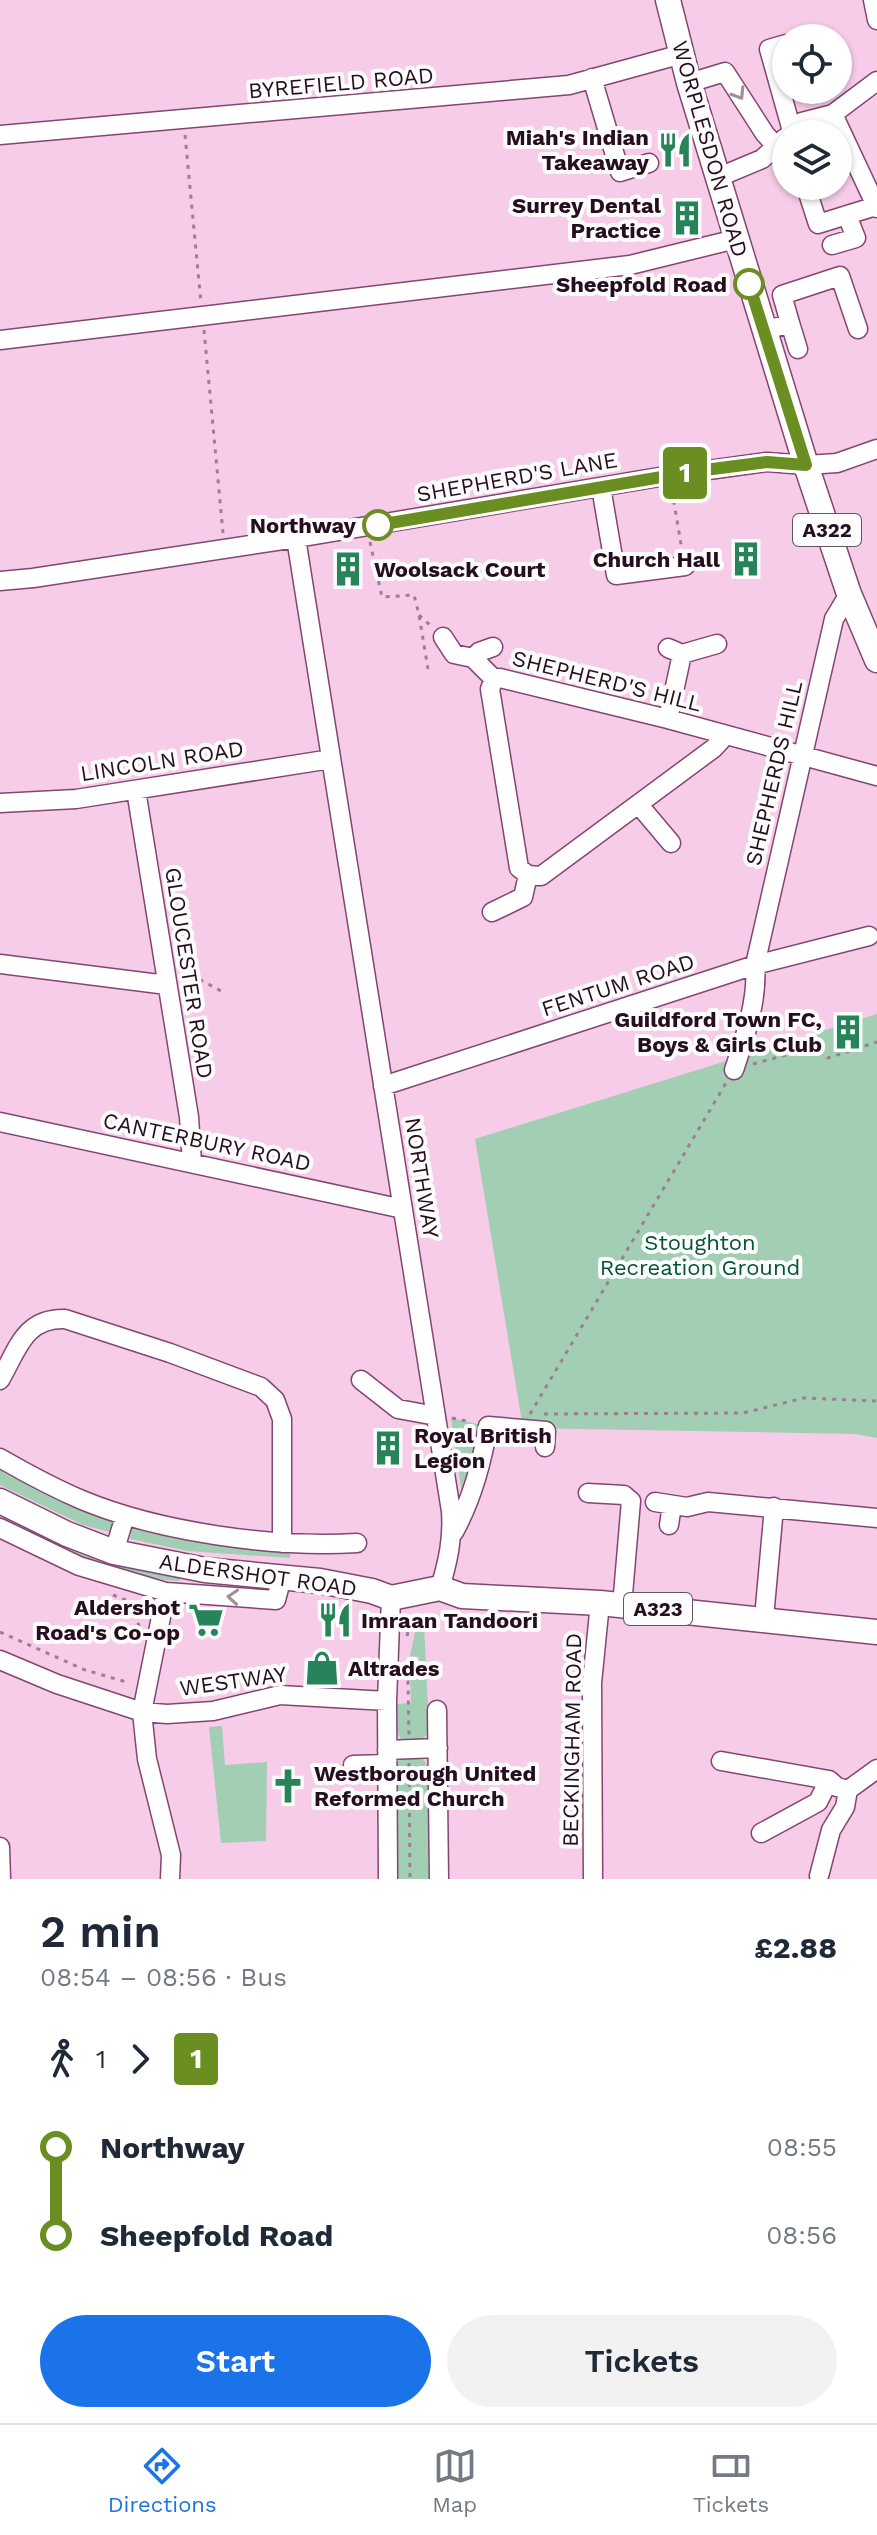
<!DOCTYPE html>
<html lang="en">
<head>
<meta charset="utf-8">
<style>
	body { margin:0; font-family:"Work Sans",sans-serif; background:#f2f2f3; color:#1f2937; height:100vh; display:flex; flex-direction:column; font-size:30px; white-space:nowrap }
	* { box-sizing:border-box; margin:0 }
	p { font-size:26px; color:#747a83 }
	.icon { flex:none; width:44px; height:44px; fill:none; stroke:currentColor; stroke-width:2; stroke-linecap:round; stroke-linejoin:round }
	.map { position:relative; height:1879px; overflow:hidden }
	.panel { display:flex; flex-direction:column; background:#fff; flex:1 }
	.panel>* { flex:none }
	.badge { padding:0 16px; border-radius:6px; font-size:28px; line-height:52px }
	.fabs { position:absolute; left:772px; top:24px; display:grid; gap:16px }
	.fabs a { display:grid; place-items:center; width:80px; height:80px; border-radius:50%; background:#fff; box-shadow:0 2px 6px #0004; font-size:40px }
	.map>.badge { position:absolute; translate:-50% -50%; box-shadow:0 0 0 4px #fff }
	.legs { display:flex; align-items:center; gap:12px; height:88px; padding:0 40px; font-size:26px }
	.legs p { margin-inline-start:auto }
	.head { display:flex; align-items:center; justify-content:space-between; height:136px; padding:0 40px }
	h1 { font-size:44px; font-weight:600; line-height:60px }
	.cta { display:flex; gap:16px; margin-top:auto; padding:16px 40px }
	.cta a { flex:1; height:92px; border-radius:48px; background:#1a73e8; color:#fff; font-size:32px; font-weight:600; line-height:92px; text-align:center }
	.cta a+a { background:#f2f2f3; color:#1f2937 }
	ul { padding:0 40px; list-style:none }
	li { display:flex; align-items:center; gap:28px; height:88px; font-size:30px }
	li i { display:grid; place-items:center; width:12px; height:100%; margin:0 10px; background:currentColor }
	li i::after { content:''; width:20px; height:20px; margin:-10px; border:6px solid; border-radius:50%; background:#fff }
	li p { margin-inline-start:auto }
	li:first-child i { background:linear-gradient(#0000 50%,currentColor 0) }
	li:last-child i { background:linear-gradient(currentColor 50%,#0000 0) }
	.dock { display:flex; justify-content:space-around; align-items:center; height:112px; border-top:2px solid #e0e1e3; background:#fff; font-size:22px; color:#747a83 }
	.dock a { display:grid; justify-items:center; gap:4px }
	.dock .current { color:#1a73e8 }
	.map>svg:first-child { display:block }
	.green { fill:#a2ceb4 }
	.lines { fill:none; stroke-linecap:round; stroke-linejoin:round }
	.minor-casing { stroke:#834571; stroke-width:21 }
	.major-casing { stroke:#834571; stroke-width:27 }
	.path { stroke:#a07d95; stroke-width:3; stroke-dasharray:4 6; stroke-linecap:butt }
	.minor { stroke:#fff; stroke-width:18 }
	.major { stroke:#fff; stroke-width:24 }
	.oneway { stroke:#9d929a }
	.line-1-casing { stroke:#fff; stroke-width:18 }
	.line-1 { stroke:#6b8e23; stroke-width:12 }
	.stop-1-dot { fill:#fff; stroke:#6b8e23; stroke-width:4 }
	.labels { text-anchor:middle; dominant-baseline:central; stroke-width:8; stroke-linejoin:round; paint-order:stroke }
	.shield { fill:#fbfcfb; stroke:#665561; stroke-width:2 }
	.shield-label { font-size:20px; font-weight:bold; fill:#260d1f }
	.street-label { font-size:22px; fill:#260d1f; stroke:#fbfcfb }
	.poi-label { font-size:22px; font-weight:bold; fill:#260d1f; stroke:#fbfcfb; text-anchor:end }
	.stop-label { font-size:22px; font-weight:bold; fill:#260d1f; stroke:#fbfcfb; text-anchor:end }
	.park-label { font-size:22px; fill:#015434; stroke:#fbfcfb }
</style>
</head>
<body>
<div class="map">
<svg width="877" height="1879" viewBox="0 0 877 1879">
	<rect width="100%" height="100%" fill="#f7cce8"/>
	<path class="green" d="M877,1014v424l-22,-4 -332,-6 -48,-289z
		M451,1418l31,7 -19,76z
		M0,1463l114,56 -4,13 -27,-7 -83,-40z
		M0,1508l158,59 22,11v3c-63,-3 -125,-33 -180,-60z
		M132,1521l158,29v8l-102,-7 -58,-12z
		M417,1623l7,1 5,107c-6,11 -13,12 -25,12l-9,-13 1,-26 15,-1 -1,-32h9v-14l-9,-1z
		M222,1726l3,39 42,-3 -1,79 -45,2 -12,-116z
		M416,1755l8,5 4,7 2,112h-34l-1,-112 4,-7z"/>
	<g class="lines">
		<g class="minor-casing">
			<path id="minor" d="M873,0l4,20
				M786,44l-17,5 23,82
				M592,78l28,94 29,-9
				M689,83l36,-11 40,62 11,12
				M833,114l44,94
				M789,134l13,-12 31,-8 44,-33
				M0,135l569,-50 113,-31
				M719,177l43,-18 23,-21
				M807,190l11,34 58,-18
				M832,245l24,-7 -9,-23
				M790,323l8,26
				M764,331l26,-8 -8,-28 58,-19 18,53
				M0,340l630,-75 106,-26
				M601,487l15,88 69,-9
				M296,538l155,973c2,28 -3,50 -11,77
				M0,581l33,-3 263,-40 369,-62 102,-14 39,3 31,-2 40,-14
				M443,637l11,17 19,4 21,21
				M668,648l14,6 -14,65
				M682,654l35,-10
				M473,658l6,-6 14,-5
				M494,679l-4,10 29,179 9,7 13,1 173,-128 11,-12
				M494,679l6,-1 168,41 209,57
				M136,790l53,327 3,46
				M0,803l76,-4 255,-40
				M639,805l32,38
				M492,912l31,-15 5,-22
				M0,964l167,21
				M734,1070c11,-33 24,-70 21,-105l79,-346 15,-25
				M383,1086l372,-121 114,-29
				M0,1122l403,87
				M0,1380c18,-31 24,-62 65,-61l105,34 91,34 14,13 7,19v124
				M361,1380l37,29 38,7
				M0,1458c26,15 54,30 82,42 77,32 191,48 275,43
				M588,1493l36,2 7,6 -9,105
				M655,1502l32,5 21,-5 169,16
				M669,1525l3,-20
				M0,1528l79,38 87,26 110,8 6,-23
				M454,1532c18,-33 28,-69 34,-106l58,5 -1,16
				M114,1552l11,-36
				M166,1592l-24,120 5,47 24,96 -1,24
				M764,1618l10,-111
				M0,1660l57,24 85,28 25,2 46,-3 67,-16 107,6
				M437,1710l2,169
				M387,1750l51,-2
				M721,1761l108,19 8,7 11,3 29,-21
				M353,1765l34,-1
				M761,1833l57,-31 11,-22
				M0,1847l1,32
				M819,1876l12,-46 14,-23 3,-17
				M388,1879l-1,-178 4,-103
				M593,1879l-1,-196 8,-80"/>
		</g>
		<g class="major-casing">
			<path id="major" d="M668,0l21,83 117,382 43,129 28,66
				M0,1501l67,33 47,18 91,18 115,11 52,10 19,7 49,-10 22,8 138,7 277,29"/>
		</g>
		<path class="path" d="M185,135l16,168
			M204,330l19,203
			M672,491l10,59
			M370,542l12,55 32,-2 5,20 9,54
			M419,615l12,11
			M182,970l41,22
			M753,1064l62,-17 13,11 49,-16
			M530,1414l196,-331
			M544,1414l199,-1 61,-15 73,3
			M452,1418l19,4
			M113,1595l15,6 13,29
			M0,1632l85,38 45,13
			M407,1636l3,-12
			M405,1671l3,11 1,53
			M409,1763l1,116
			M312,1796h60"/>
		<use href="#minor" class="minor"/>
		<use href="#major" class="major"/>
	</g>
	<defs><path id="oneway-chevron" d="M-2-3.5L2.5 0L-2 3.5" fill="none" stroke-width="1.6" stroke-linecap="round" stroke-linejoin="round" transform="scale(2)"/></defs>
	<g class="oneway">
		<use href="#oneway-chevron" transform="translate(739 94) rotate(58)"/>
		<use href="#oneway-chevron" transform="translate(233 1597) rotate(-176)"/>
	</g>
	<g class="lines">
		<g class="line-1-casing">
			<path id="line-1" d="M378,525l319,-54 70,-9 39,3 -57,-181"/>
		</g>
		<use href="#line-1" class="line-1"/>
	</g>
	<defs>
		<g id="restaurant-bare" transform="scale(2.76)"><path d="M-5-6h1v4h1v-4h1v4h1v-4h1v5L-1.5 .5V6h-2V.5L-5-1ZM5-6V6H3V1.5H1.5Q1.5-4 5-6Z" fill="#278359" stroke="#fbfcfb" stroke-width="2.5" paint-order="stroke"/></g>
		<g id="building-bare" transform="scale(2.76)"><path d="M-4-6H4V6H1V3H-1V6H-4ZM-2.5-4.3h1.7v1.8h-1.7ZM.8-4.3h1.7v1.8H.8ZM-2.5-1h1.7V.8h-1.7ZM.8-1h1.7V.8H.8Z" fill="#278359" stroke="#fbfcfb" stroke-width="2.5" paint-order="stroke"/></g>
		<g id="supermarket-bare" transform="scale(2.76)"><path d="M-6-5.5h2.5l.6 2H6L4.5 2H-2.5L-4.4-4H-6ZM-1.5 3.2a1.3 1.3 0 1 0 .1 0ZM3 3.2a1.3 1.3 0 1 0 .1 0Z" fill="#278359" stroke="#fbfcfb" stroke-width="2.5" paint-order="stroke"/></g>
		<g id="shop-bare" transform="scale(2.76)"><path d="M-5-2.5h2.3a2.7 3.5 0 0 1 5.4 0H5L5.5 6h-11ZM-1.5-2.5h3a1.5 2.3 0 0 0-3 0Z" fill="#278359" stroke="#fbfcfb" stroke-width="2.5" paint-order="stroke"/></g>
		<g id="church-bare" transform="scale(2.76)"><path d="M-1.2-6h2.4v3.5h3.3v2.4h-3.3V6h-2.4V-.1h-3.3v-2.4h3.3Z" fill="#278359" stroke="#fbfcfb" stroke-width="2.5" paint-order="stroke"/></g>
	</defs>
	<g fill-rule="evenodd">
		<use href="#restaurant-bare" x="675" y="150"/>
		<use href="#building-bare" x="687" y="218"/>
		<use href="#building-bare" x="746" y="559"/>
		<use href="#building-bare" x="348" y="569"/>
		<use href="#building-bare" x="848" y="1032"/>
		<use href="#building-bare" x="388" y="1448"/>
		<use href="#supermarket-bare" x="206" y="1620"/>
		<use href="#restaurant-bare" x="335" y="1620"/>
		<use href="#shop-bare" x="322" y="1668"/>
		<use href="#church-bare" x="288" y="1786"/>
	</g>
	<g class="stop-1-dot">
		<circle cx="749" cy="284" r="14"/>
		<circle cx="378" cy="525" r="14"/>
	</g>
	<g class="labels">
		<g class="shield">
			<rect x="793" y="514" width="68" height="32" rx="6"/>
			<rect x="624" y="1593" width="68" height="32" rx="6"/>
		</g>
		<g class="shield-label">
			<text x="827" y="530">A322</text>
			<text x="658" y="1609">A323</text>
		</g>
		<g class="street-label">
			<text transform="translate(341 83) rotate(-5)">BYREFIELD ROAD</text>
			<text transform="translate(710 149) rotate(74)">WORPLESDON ROAD</text>
			<text transform="translate(517 477) rotate(-10)">SHEPHERD'S LANE</text>
			<text transform="translate(607 681) rotate(14)">SHEPHERD'S HILL</text>
			<text transform="translate(162 761) rotate(-9)">LINCOLN ROAD</text>
			<text transform="translate(774 773) rotate(-77)">SHEPHERDS HILL</text>
			<text transform="translate(189 973) rotate(81)">GLOUCESTER ROAD</text>
			<text transform="translate(618 985) rotate(-18)">FENTUM ROAD</text>
			<text transform="translate(207 1142) rotate(12)">CANTERBURY ROAD</text>
			<text transform="translate(422 1178) rotate(81)">NORTHWAY</text>
			<text transform="translate(258 1575) rotate(8)">ALDERSHOT ROAD</text>
			<text transform="translate(233 1681) rotate(-8)">WESTWAY</text>
			<text transform="translate(572 1740) rotate(-89)">BECKINGHAM ROAD</text>
		</g>
		<g class="poi-label">
			<text x="649" y="137">Miah's Indian<tspan x="649" dy="25">Takeaway</tspan></text>
			<text x="661" y="205">Surrey Dental<tspan x="661" dy="25">Practice</tspan></text>
			<text x="720" y="559">Church Hall</text>
			<text x="374" y="569" text-anchor="start">Woolsack Court</text>
			<text x="822" y="1019">Guildford Town FC,<tspan x="822" dy="25">Boys &amp; Girls Club</tspan></text>
			<text x="414" y="1435" text-anchor="start">Royal British<tspan x="414" dy="25">Legion</tspan></text>
			<text x="180" y="1607">Aldershot<tspan x="180" dy="25">Road's Co-op</tspan></text>
			<text x="361" y="1620" text-anchor="start">Imraan Tandoori</text>
			<text x="348" y="1668" text-anchor="start">Altrades</text>
			<text x="314" y="1773" text-anchor="start">Westborough United<tspan x="314" dy="25">Reformed Church</tspan></text>
		</g>
		<g class="stop-label">
			<text x="727" y="284">Sheepfold Road</text>
			<text x="356" y="525">Northway</text>
		</g>
		<g class="park-label">
			<text x="700" y="1242">Stoughton<tspan x="700" dy="25">Recreation Ground</tspan></text>
		</g>
	</g>
</svg>
<div class="fabs">
<a><svg class="icon" aria-label="locate" viewBox="0 0 24 24"><circle cx="12" cy="12" r="6"/><path d="M12 2v4M12 18v4M2 12h4M18 12h4"/></svg></a>
<a><svg class="icon" aria-label="layers" viewBox="0 0 24 24"><path d="M12 4l9 5-9 5-9-5zM3 14l9 5 9-5"/></svg></a>
</div>
<b class="badge" style="left:685px;top:473px;background:#6b8e23;color:#fff">1</b>
</div>
<section class="panel">
<div class="head"><div><h1>2 min</h1><p>08:54 – 08:56 · Bus</p></div><b>£2.88</b></div>
<div class="legs"><svg class="icon" aria-label="walk" viewBox="0 0 24 24"><circle cx="13" cy="4" r="2"/><path d="M13 8l-2 6 4 7M11 14l-3 7M7 12l3-4h3l4 4"/></svg>1<svg class="icon" aria-label="forward" viewBox="0 0 24 24"><path d="M9 5l7 7-7 7"/></svg><b class="badge" style="background:#6b8e23;color:#fff">1</b></div>
<ul>
<li><i style="color:#6b8e23"></i><b>Northway</b><p>08:55</p></li>
<li><i style="color:#6b8e23"></i><b>Sheepfold Road</b><p>08:56</p></li>
</ul>
<div class="cta"><a>Start</a><a>Tickets</a></div>
</section>
<nav class="dock">
<a class="current"><svg class="icon" aria-label="directions" viewBox="0 0 24 24"><path d="M12 3l9 9-9 9-9-9zM9 14v-3h6M13 9l2 2-2 2"/></svg>Directions</a>
<a><svg class="icon" aria-label="map" viewBox="0 0 24 24"><path d="M3 6l6-2 6 2 6-2v14l-6 2-6-2-6 2zM9 4v14M15 6v14"/></svg>Map</a>
<a><svg class="icon" aria-label="tickets" viewBox="0 0 24 24"><path d="M3 7h18v10H3zM15 7v10"/></svg>Tickets</a>
</nav>
</body>
</html>
